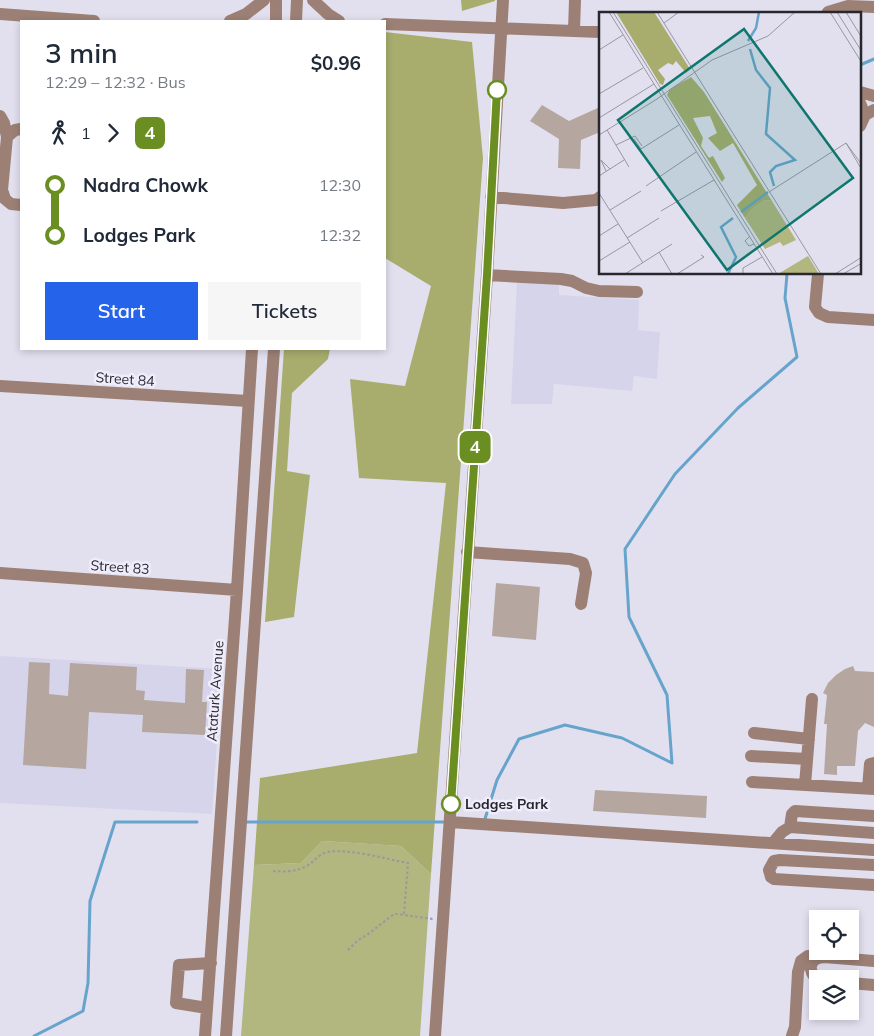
<!DOCTYPE html>
<html lang="en">
<head>
<meta charset="utf-8">
<style>
	body { margin:0; font-family:Mulish,sans-serif; background:#f6f6f7; color:#1f2937; height:100vh; display:flex; flex-direction:column; font-size:19px; white-space:nowrap }
	* { box-sizing:border-box; margin:0 }
	p { font-size:16px; color:#747a83 }
	.icon { flex:none; width:28px; height:28px; fill:none; stroke:currentColor; stroke-width:2; stroke-linecap:round; stroke-linejoin:round }
	.map { position:relative; flex:1; overflow:hidden }
	.panel { position:absolute; left:20px; top:20px; width:366px; height:330px; display:flex; flex-direction:column; background:#fff; border-radius:0px; box-shadow:0 2px 8px #0003 }
	.panel>* { flex:none }
	.badge { padding:0 10px; border-radius:8px; font-size:18px; line-height:32px }
	.buttons { position:absolute; left:809px; top:910px; display:grid; gap:10px }
	.buttons a { display:grid; place-items:center; width:50px; height:50px; border-radius:0px; background:#fff; box-shadow:0 2px 8px #0003; font-size:25px }
	.map>.badge { position:absolute; translate:-50% -50%; box-shadow:0 0 0 2px #fff }
	.legs { display:flex; align-items:center; gap:8px; height:55px; padding:0 25px; font-size:16px }
	.legs p { margin-inline-start:auto }
	.head { display:flex; align-items:center; justify-content:space-between; height:85px; padding:0 25px }
	h1 { font-size:28px; font-weight:600; line-height:38px }
	.primary-button { display:flex; gap:10px; margin-top:auto; padding:10px 25px }
	.primary-button a { flex:1; height:58px; border-radius:0px; background:#2563eb; color:#fff; font-size:20px; font-weight:600; line-height:58px; text-align:center }
	.primary-button a+a { background:#f6f6f7; color:#1f2937 }
	ul { padding:0 25px; list-style:none }
	li { display:flex; align-items:center; gap:18px; height:50px; font-size:19px }
	li i { display:grid; place-items:center; width:8px; height:100%; margin:0 6px; background:currentColor }
	li i::after { content:''; width:12px; height:12px; margin:-6px; border:4px solid; border-radius:50%; background:#fff }
	li p { margin-inline-start:auto }
	li:first-child i { background:linear-gradient(#0000 50%,currentColor 0) }
	li:last-child i { background:linear-gradient(currentColor 50%,#0000 0) }
	.map>svg:first-child { display:block }
	.built { fill:#d6d4ea }
	.green { fill:#b2b67f }
	.forest { fill:#a8ad6d }
	.lines { fill:none; stroke-linecap:round; stroke-linejoin:round }
	.stream { stroke:#67a4cb; stroke-width:3 }
	.building { fill:#b5a79f }
	.path { stroke:#9897a2; stroke-width:2; stroke-dasharray:2.5 2.5; stroke-linecap:butt }
	.minor { stroke:#9c8075; stroke-width:12 }
	.line-1-casing { stroke:#fff; stroke-width:11 }
	.line-1 { stroke:#6b8e23; stroke-width:8 }
	.stop-1-dot { fill:#fff; stroke:#6b8e23; stroke-width:2.5 }
	.labels { text-anchor:middle; dominant-baseline:central; stroke-width:5; stroke-linejoin:round; paint-order:stroke }
	.street-label { font-size:14px; fill:#27272c; stroke:#efedfc }
	.stop-label { font-size:14px; font-weight:bold; fill:#27272c; stroke:#efedfc; text-anchor:start }
	.inset-river { fill:none; stroke:#67a4cb; stroke-width:2.5 }
	.inset-road { fill:none; stroke:#9796a1; stroke-width:1 }
	.view { fill:#0f766e; fill-opacity:0.15; stroke:#0f766e; stroke-width:2.5 }
	.inset-edge { fill:none; stroke:#27272c; stroke-width:2.5 }
</style>
</head>
<body>
<div class="map">
<svg width="874" height="1036" viewBox="0 0 874 1036">
	<rect width="100%" height="100%" fill="#e2e0ef"/>
	<path class="built" d="M517,282l42,2v11l80,5 -1,30 22,2 -3,47 -23,-3 -2,15 -78,-7 -2,20h-41z
		M0,656l222,13 -10,145 -212,-11z"/>
	<path class="green" d="M322,841l79,5 30,28 -11,162h-179l13,-171 47,-2z"/>
	<path class="forest" d="M461,0h34v1l-33,10z
		M385,32l87,10 11,116 -52,716 -30,-28 -79,-5 -21,22 -47,2 6,-87 157,-25 29,-270 -87,-5 -9,-99 55,7 26,-100 -46,-28z
		M284,349h46l-2,10 -36,34 -5,78 23,4 -16,142 -29,5z"/>
	<g class="lines">
		<path class="stream" d="M860,65l14,-6
			M245,822h203
			M484,822l13,-42 22,-41 46,-14 57,13 50,25 -5,-68 -38,-78 -4,-68 50,-75 63,-66 59,-51 -12,-59 2,-24
			M34,1036l49,-25 5,-28 2,-82 25,-79h82"/>
	</g>
	<path class="building" d="M542,105l27,16 31,-14v25l-19,8 -1,29 -22,-1 1,-29 -29,-18z
		M496,583l44,4 -4,53 -44,-4z
		M29,662l21,1 -1,31 19,2 2,-33 67,4 -1,23 9,1 -1,9 41,3 1,-34 18,1 -2,32h5l-2,33 -63,-3 1,-17 -54,-3 -3,57 -63,-4z
		M853,666l2,5 19,1v55l-9,-4 -7,8 -3,35h-18v9l-13,-1 3,-50h-3l3,-29 -4,-2 5,-10 8,-8 9,-6z
		M595,790l112,6 -1,22 -113,-7z"/>
	<g class="lines">
		<path class="path" d="M273,871c14,1 26,1 38,-8 5,-4 9,-9 16,-11 21,-4 59,7 81,11l-4,52
			M348,950l10,-10 9,-5 27,-21h3l36,5"/>
		<path class="minor" d="M313,0l15,14 11,7
			M0,14l94,7
			M827,14l1,-2 20,-6 26,1
			M230,21l16,-7 18,-14
			M276,21v-21
			M296,21l1,-21
			M385,24l215,8
			M574,30l1,-30
			M860,92l14,4
			M860,103l5,12
			M0,116l4,7 3,14 -5,53 3,9 6,5 10,1
			M860,126l5,-11 9,-5
			M7,137l8,-7 6,-1
			M491,197l72,6 33,-3 4,-3
			M818,274l-3,33 4,6 9,4 46,3
			M487,275l74,4 11,2 14,7 13,3 38,1
			M0,386l248,15
			M467,552l103,7 13,4 3,10 -5,31
			M0,573l237,17
			M754,733l55,6
			M751,756l56,3
			M752,782l122,7
			M805,785l7,-86
			M868,788l2,-24 4,-1
			M450,822l424,28
			M790,827l84,6
			M773,843l9,-11 8,-5 2,-13 3,-3 79,5
			M874,865l-94,-5 -6,1 -5,9 2,7 3,2 100,6
			M818,980c-7,-5 -11,-16 -2,-21 1,-1 7,-2 8,-2l50,4
			M850,983l24,2
			M207,1008l-31,-5 3,-38 32,-2
			M205,1036l32,-446 15,-241
			M226,1036l48,-687
			M435,1036l52,-761 16,-275
			M792,1036l3,-9 3,-55 3,-11 7,-5 16,1"/>
	</g>
	<g class="lines">
		<g class="line-1-casing">
			<path id="line-1" d="M451,804l36,-529 10,-185"/>
		</g>
		<use href="#line-1" class="line-1"/>
	</g>
	<g class="stop-1-dot">
		<circle cx="497" cy="90" r="9"/>
		<circle cx="451" cy="804" r="9"/>
	</g>
	<g class="labels">
		<g class="street-label">
			<text transform="translate(125 379) rotate(4)">Street 84</text>
			<text transform="translate(120 567) rotate(4)">Street 83</text>
			<text transform="translate(215 691) rotate(-86)">Ataturk Avenue</text>
		</g>
		<g class="stop-label">
			<text x="465" y="804">Lodges Park</text>
		</g>
	</g>
	<g transform="translate(599 12)">
		<rect width="262" height="262" fill="#e2e0ef"/>
		<path d="M166,188l7,1 24,39 -13,6 -3,-4 -15,7 -20,-31 8,-10zM209,244l11,18h-41z" fill="#b2b67f"/>
		<path d="M17,0h38l36,57 -4,4 -10,-12 -3,4 -5,-2 -10,7 7,9 -2,6 -3,-1zM92,65l13,15 68,109 -7,-1 -12,8 -8,10 -8,-13 20,-20 -24,-42 -13,8 -12,-13 9,-5 -7,-17 -17,2 10,20 -2,8 8,12 4,-2 12,22 -3,4 -55,-87 3,-6z" fill="#a8ad6d"/>
		<path class="inset-river" d="M149,29l8,-13 3,-16M151,37l6,21 14,18 -4,46 29,26 -19,6 -6,6 4,14M142,200l27,-20M129,262l8,-17 -15,-30 12,-9"/>
		<path class="inset-road" d="M10,0l164,262M14,0l164,262M58,0l164,262M231,0l32,51M238,0l25,40M247,0l16,26M65,11l15,-11M0,38l24,-15M0,82l44,-26M0,106l55,-34M8,118l22,37M0,123l58,-36 55,-39 56,-24 27,-24M35,127l7,10 38,-24M247,131l16,27M247,131l16,22M17,133l19,-9 7,10M7,159l-5,-11 9,9M0,164l25,-16M47,174l50,-34M170,180l77,-49M0,181l44,70M11,198l31,-19M62,199l53,-31M0,224l19,-12M150,225l-4,4 4,5 5,-2M28,226l32,-20M60,240l13,22M0,249l31,-19M26,262l47,-30M78,262l27,-17 -3,-2M144,262v-6l19,-11M236,262l27,-17M244,262l19,-11"/>
		<path class="view" d="M145,17l109,149 -126,92 -109,-150z"/>
		<rect width="262" height="262" class="inset-edge"/>
	</g>
</svg>
<div class="buttons">
<a><svg class="icon" aria-label="locate" viewBox="0 0 24 24"><circle cx="12" cy="12" r="6"/><path d="M12 2v4M12 18v4M2 12h4M18 12h4"/></svg></a>
<a><svg class="icon" aria-label="layers" viewBox="0 0 24 24"><path d="M12 4l9 5-9 5-9-5zM3 14l9 5 9-5"/></svg></a>
</div>
<b class="badge" style="left:475px;top:447px;background:#6b8e23;color:#fff">4</b>
<section class="panel">
<div class="head"><div><h1>3 min</h1><p>12:29 – 12:32 · Bus</p></div><b>$0.96</b></div>
<div class="legs"><svg class="icon" aria-label="walk" viewBox="0 0 24 24"><circle cx="13" cy="4" r="2"/><path d="M13 8l-2 6 4 7M11 14l-3 7M7 12l3-4h3l4 4"/></svg>1<svg class="icon" aria-label="forward" viewBox="0 0 24 24"><path d="M9 5l7 7-7 7"/></svg><b class="badge" style="background:#6b8e23;color:#fff">4</b></div>
<ul>
<li><i style="color:#6b8e23"></i><b>Nadra Chowk</b><p>12:30</p></li>
<li><i style="color:#6b8e23"></i><b>Lodges Park</b><p>12:32</p></li>
</ul>
<div class="primary-button"><a>Start</a><a>Tickets</a></div>
</section>
</div>
</body>
</html>
